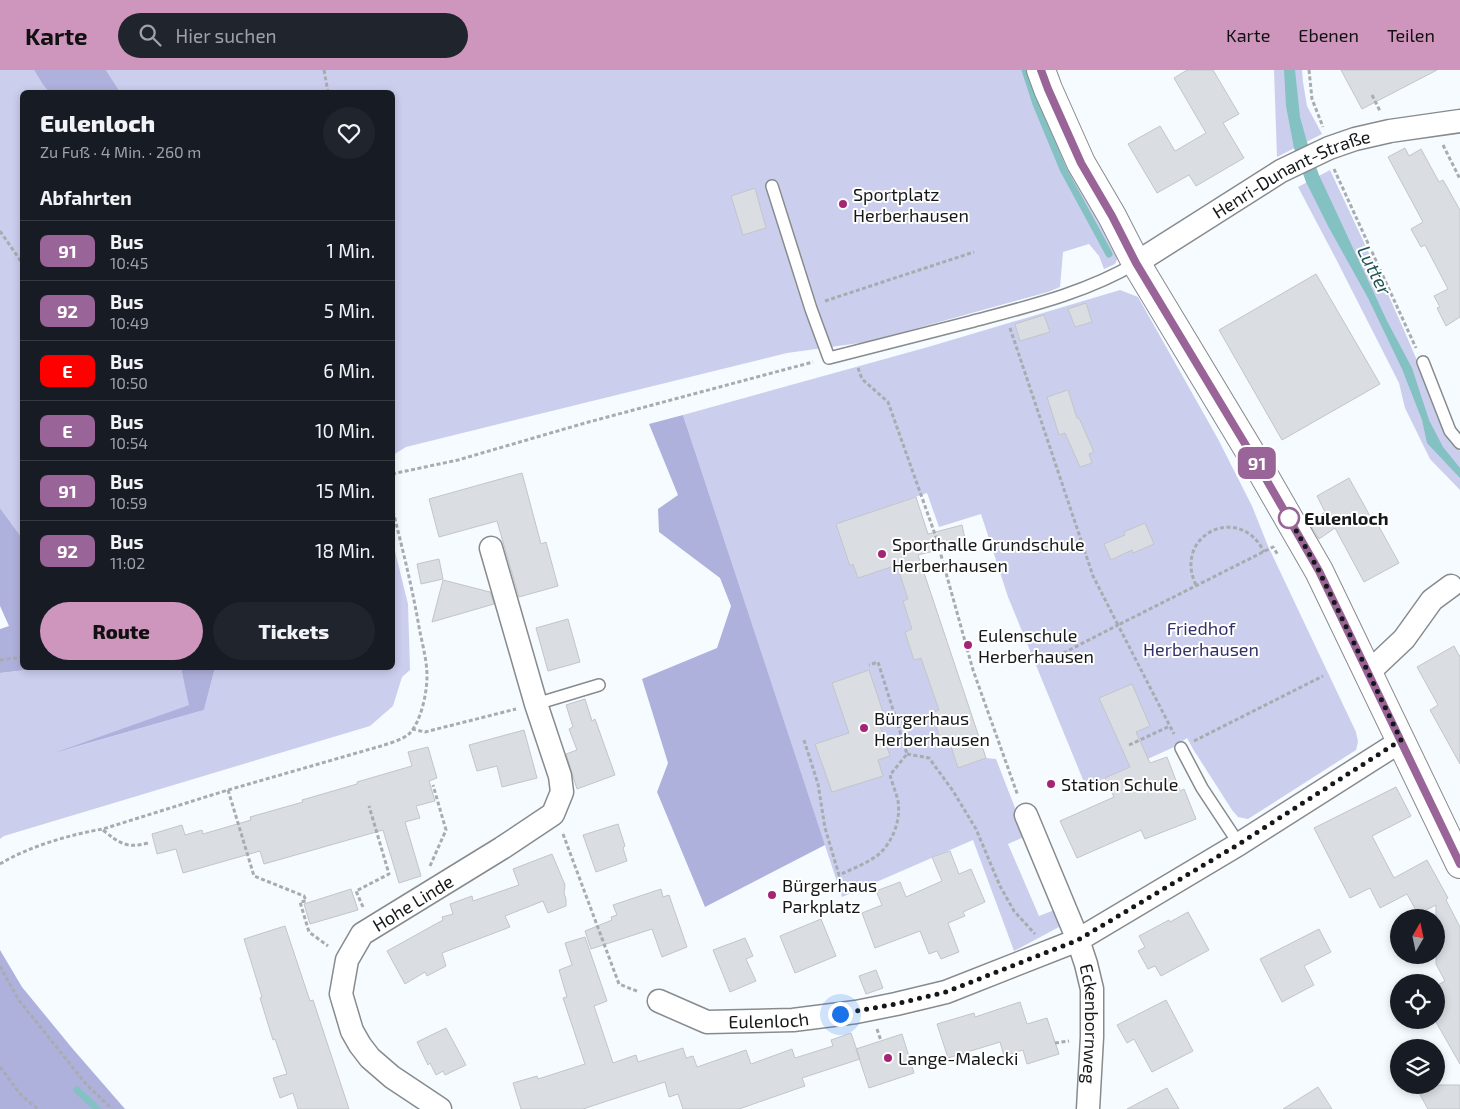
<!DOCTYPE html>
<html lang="de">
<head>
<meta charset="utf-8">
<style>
	body { margin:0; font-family:"Exo 2",sans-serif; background:#20242c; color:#f1f3f6; height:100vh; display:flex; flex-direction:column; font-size:19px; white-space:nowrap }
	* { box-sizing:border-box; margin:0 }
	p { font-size:16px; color:#9ea1a6 }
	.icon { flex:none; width:28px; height:28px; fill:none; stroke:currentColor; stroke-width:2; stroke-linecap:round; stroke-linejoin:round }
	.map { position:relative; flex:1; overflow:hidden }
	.drawer { position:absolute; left:20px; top:20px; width:375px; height:580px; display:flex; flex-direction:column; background:#171b24; border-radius:8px; box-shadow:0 2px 8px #0003 }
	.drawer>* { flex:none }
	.badge { padding:0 10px; border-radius:8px; font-size:18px; line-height:32px }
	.needle { width:32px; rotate:9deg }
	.tools { position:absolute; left:1390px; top:839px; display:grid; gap:10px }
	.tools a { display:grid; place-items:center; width:55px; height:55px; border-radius:50%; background:#171b24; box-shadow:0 2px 8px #0003; font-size:25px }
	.you { position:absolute; width:25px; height:25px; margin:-12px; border:4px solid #fff; border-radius:50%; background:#1a73e8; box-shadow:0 0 0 8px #1a73e833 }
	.map>.badge { position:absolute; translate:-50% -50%; box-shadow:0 0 0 2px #fff }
	h2 { padding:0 20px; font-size:19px; line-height:45px }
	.round { display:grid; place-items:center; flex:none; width:52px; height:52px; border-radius:26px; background:#20242c }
	.summary { display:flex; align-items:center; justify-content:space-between; height:85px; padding:0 20px }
	h1 { font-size:24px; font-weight:800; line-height:38px }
	.action { display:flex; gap:10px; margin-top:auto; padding:10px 20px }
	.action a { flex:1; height:58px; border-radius:30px; background:#ce96bc; color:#111; font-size:20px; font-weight:800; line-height:58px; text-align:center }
	.action a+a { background:#20242c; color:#f1f3f6 }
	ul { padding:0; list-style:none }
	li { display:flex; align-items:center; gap:15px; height:60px; padding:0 20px; border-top:1px solid #363941 }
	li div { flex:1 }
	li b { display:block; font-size:19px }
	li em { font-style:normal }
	li .badge { min-width:55px; font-weight:700; text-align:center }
	header { display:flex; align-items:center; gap:30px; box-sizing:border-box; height:70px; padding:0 25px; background:#ce96bc; color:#111 }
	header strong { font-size:24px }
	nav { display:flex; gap:28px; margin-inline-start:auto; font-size:18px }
	.search { width:350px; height:45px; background:#20242c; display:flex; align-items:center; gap:12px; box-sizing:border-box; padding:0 18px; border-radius:28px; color:#9ea1a6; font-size:19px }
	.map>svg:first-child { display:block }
	.green { fill:#ccceee }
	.forest { fill:#afb1dd }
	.water { fill:#83c1c2 }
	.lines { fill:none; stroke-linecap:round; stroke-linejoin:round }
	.stream { stroke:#83c1c2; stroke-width:7 }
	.building { fill:#dadde1; stroke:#c2c5c9 }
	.service-casing { stroke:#878b8e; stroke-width:14 }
	.minor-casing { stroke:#878b8e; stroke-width:25 }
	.tertiary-casing { stroke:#878b8e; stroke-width:30 }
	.path { stroke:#a8acaf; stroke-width:3; stroke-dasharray:4 2.5; stroke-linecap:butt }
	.service { stroke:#fff; stroke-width:11 }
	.minor { stroke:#fff; stroke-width:22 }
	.tertiary { stroke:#fff; stroke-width:28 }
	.line-casing { stroke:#fff; stroke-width:11 }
	.line { stroke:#996498; stroke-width:8 }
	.walk { stroke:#151718; stroke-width:5; stroke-dasharray:0 9 }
	.poi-dot { fill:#a42576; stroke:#fff; stroke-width:2 }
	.stop-dot { fill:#fff; stroke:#996498; stroke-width:2.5 }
	.labels { text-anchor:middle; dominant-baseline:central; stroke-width:4; stroke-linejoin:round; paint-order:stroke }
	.street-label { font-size:18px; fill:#151718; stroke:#fff }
	.poi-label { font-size:18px; fill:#151718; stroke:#fff; text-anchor:start }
	.stop-label { font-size:18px; font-weight:bold; fill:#151718; stroke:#fff; text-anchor:start }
	.park-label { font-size:18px; fill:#333066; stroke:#fff }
	.water-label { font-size:19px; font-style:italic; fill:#205557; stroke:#fff }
</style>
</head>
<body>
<header>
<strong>Karte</strong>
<div class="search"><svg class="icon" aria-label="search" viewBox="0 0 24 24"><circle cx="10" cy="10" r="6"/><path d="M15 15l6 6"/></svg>Hier suchen</div>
<nav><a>Karte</a><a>Ebenen</a><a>Teilen</a></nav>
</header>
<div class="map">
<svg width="1460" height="1039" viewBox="0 0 1460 1039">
	<rect width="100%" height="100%" fill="#f6fbff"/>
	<path class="green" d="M0,0h34l9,15 6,7h-27v446l-22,-30z
		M106,0h927l87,183 -5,11 -11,5 -5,-13 -10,-12 -26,8 -3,35 -12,5 -181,50 -80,11 -381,94 -13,8 -1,-363h-272z
		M1274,0h28l1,12 4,24 15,28 -45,23z
		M1330,100c29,62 59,124 86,188 12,29 22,71 44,93v39l-30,-31 -25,-51 -6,-25 -63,-124 -38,-72z
		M1120,220l18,7 80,142 34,67 16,40 88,186 2,10 -2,8 -108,69 -10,-2 -6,-7 -39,-61 -6,-11 -15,10 -86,39 -78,-190 -27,-83 -42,13 -12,-34 -90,31 14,41 2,-1 5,14 39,-13 11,34 -5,2 9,28 -7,3 9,28 7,-2 18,52 -7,3 9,29 8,-2 9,27 28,-9 10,1 30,77 -18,8 31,72 18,-7 4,10 -2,8 -45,24 -41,-111 -131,57 -159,-482 245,-68z
		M393,473l15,61 2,66 -8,7 -9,29 -23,20 -366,110 -4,3v-166l45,-5h136l9,37 -125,45 139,-40 11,-42h177z"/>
	<path class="forest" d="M34,0h72l14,22h-71l-6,-7z
		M683,345l142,430 -120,62 -48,-115 11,-29 -26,-84 75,-31 14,-42 -11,-28 -61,-46 -1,-23 20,-14 -29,-71z
		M0,438l22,30v130h22l-44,5v-44l9,-3 -9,-20z
		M181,598h34l-11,42 -150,43 135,-48z
		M0,880l22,37 50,61 53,61h-125z"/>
	<path class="water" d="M1284,0h11l5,47 7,25 12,33 68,146 25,47 17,52 14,27 17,21v10l-33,-35 -5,-23 -20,-51 -34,-71 -40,-72 -22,-44 -12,-34 -8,-42z"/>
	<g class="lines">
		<path class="stream" d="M1025,0l11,34 27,65 46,85
			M77,1020l20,19"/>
	</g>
	<path class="building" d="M1187,0h26l26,44 -16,9 21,35 -48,28 -7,-11 -32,18 -29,-49 32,-18 15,25 31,-18 -32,-55z
		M1341,0h96l-75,39z
		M1405,78l4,8 12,-7 18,33 4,-2 17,30v107l-14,9 -9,-18 3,-1 -6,-11 14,-7 -23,-44 -4,2 -10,-18 12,-7 -35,-65z
		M755,118l11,40 -23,7 -12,-39z
		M1316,204l64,110 -98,56 -63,-110z
		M1086,233l6,19 -17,5 -7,-18z
		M1044,245l6,17 -30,9 -5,-17z
		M1068,320l9,28h2l15,34 -5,2 3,9 -12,4 -15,-34 -6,2 -12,-38z
		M522,403l19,71 5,-2 12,44 -39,11 -22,-76 -58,16 -10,-38z
		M1349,408l26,47 2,-2 22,40 -35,19 -29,-54 -16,11 -10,-16 16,-11 -8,-16z
		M916,427l12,37 34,-9 4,18 -48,12 68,203 -28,10 -9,-28 -8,2 -9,-29 7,-3 -18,-52 -7,2 -9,-28 7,-3 -9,-28 5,-2 -11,-34 -39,13 -5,-14 -3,2 -14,-42z
		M1145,453l9,21 -21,9 -1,-3 -21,10 -7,-16 21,-9 -1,-3z
		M439,489l4,20 -22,5 -4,-20z
		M443,510l47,12 4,12 -62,18z
		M568,549l12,43 -32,9 -12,-43z
		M1454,576l6,11v107l-30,-54 8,-5 -21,-38z
		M869,600l17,51 -7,2 11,33 -12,4 5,16 -51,16 -17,-48 34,-11 -17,-50z
		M1132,614l18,42 -14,6 14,31 17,-6 13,34 4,-2 12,30 -51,20 -4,-9 -64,28 -17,-37 54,-24 -9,-19 25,-11 -31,-69z
		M585,629l7,22 3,-2 20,56 -38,14 -11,-35 11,-4 -8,-21 4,-2 -7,-22z
		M524,660l13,48 -35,9 -5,-21 -20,5 -8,-26z
		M428,677l9,31 -8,3 6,20 -19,5 4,12 -15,4 16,54 -22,7 -16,-53 -119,34 -4,-13 -77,22 -7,-24 -19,5 -5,-20 30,-9 3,10 17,-5 1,4 48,-14 -1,-3 53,-15 -1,-2 55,-16v-2l55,-16 -4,-14z
		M1396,717l15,29 -39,20 22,42 33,-18 21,38 -2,2 14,27v137l-24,-42v-36l9,-5 -9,-17v-59l-18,9 -11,-20 -27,14 -10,-20 -20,10 -36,-70z
		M618,754l7,22 -2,2 4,13 -31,11 -13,-37z
		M950,781l9,23 12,-5 14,33 -22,10 2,4 -17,7 11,29 -18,7 -4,-8 -8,3 -9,-23 -45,17 -13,-35 20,-8 -6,-14 24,-9 6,15 36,-16 -10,-24z
		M552,784l13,31 -1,8 2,6v7l-18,7 -5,-12 -38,15 5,11 -68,26 4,13 -19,10 -2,-4 -20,12 -18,-33 56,-31 -1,-3 11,-3 -3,-10 22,-8 1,5 46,-16 -6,-16z
		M351,819l7,21 -48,14 -6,-20z
		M661,819l2,8 6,-2 18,52 -25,10 -10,-28 -61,20 -6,-18 27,-11 -1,-3 6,-2 -4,-10z
		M1188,842l21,38 -48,26 -6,-10 -7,3 -10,-18 7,-4 -6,-11 30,-16 1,2z
		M821,849l15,37 -41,17 -15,-37z
		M285,856l25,75 3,-1 36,109h-51l-5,-16 -13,5 -7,-20 14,-4 -12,-35 -2,1 -13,-42 2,-1 -18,-58z
		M1319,859l12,23 -27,14 10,19 -32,17 -22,-43z
		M585,867l22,64 -13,5 19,57 23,-8 2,7 45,-14 3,10 7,-2 4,11 49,-17 5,14 41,-15 3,9 38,-12 -2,-6 20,-7 9,26 -58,19 3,8 -66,23h-56l-5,-15 -9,3 -4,-15 -82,27h-62l-8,-26 24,-7 1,3 47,-15 -22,-66 4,-1 -8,-27 13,-5 -7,-22z
		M745,868l8,18 -7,3 10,22 -26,11 -17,-42z
		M876,900l7,18 -17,6 -7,-18z
		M1166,930l27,51 -41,21 -18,-33 -7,4 -10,-18z
		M1020,932l7,22 20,-6 12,36 -32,10 -4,-14 -19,6 -4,-14 -52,16 -11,-34 37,-11 1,4z
		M446,958l20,37 -21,10 -2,-4 -7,4 -6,-12 -2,2 -11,-23z
		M902,964l12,39 -45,15 -13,-39z
		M1428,1015h32v24h-32l-10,-18z
		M1318,1017l14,22h-49z
		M1167,1018l12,21h-52z"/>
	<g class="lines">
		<g class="service-casing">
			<path id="service" d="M772,116l39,123 18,49c47,-12 94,-24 141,-36 56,-15 116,-29 166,-59
				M1423,292l27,69 10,12
				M536,634l63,-19
				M1181,678l21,40 37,56"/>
		</g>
		<g class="minor-casing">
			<g id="minor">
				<path id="s1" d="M1136,193l145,-92 48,-23 26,-9 35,-8 70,-10"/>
				<path d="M1368,603l36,-34 28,-39 19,-14"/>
				<path id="s2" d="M1026,745l52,125 8,24 6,25v48l-4,72"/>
				<path id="s3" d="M659,931l48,21 86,-2 63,-8 40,-8 50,-12 132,-52 161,-96 162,-103"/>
				<path id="s4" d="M440,1039l-48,-32 -22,-19 -10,-13 -8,-14 -11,-37 6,-34 15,-26 140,-86 51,-34 9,-22 -2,-16 -24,-72 -45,-156"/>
			</g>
		</g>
		<g class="tertiary-casing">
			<path id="tertiary" d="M1041,0l7,19 33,74 31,53 24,47 126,209 57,99 141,293"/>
		</g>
		<path class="path" d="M324,0l4,22
			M1309,0l3,29 11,28
			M1372,25l8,16
			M1443,75l17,34
			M1334,99l82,179
			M0,161l22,32
			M825,231l149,-49
			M1010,258l83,248 25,49 155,-78 5,8
			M858,298l4,11 26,23 48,135 37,133 45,126
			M392,404l66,-14 127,-37 228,-61
			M1196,515c-24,-50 44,-83 68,-33
			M0,590l22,-3
			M1046,592l72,-37 56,109
			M412,659l13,3 91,-23
			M804,670l14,44 7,44 14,47c13,-6 28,-12 39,-20 15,-13 23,-35 20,-54 -2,-9 -6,-18 -8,-26l17,-21 -29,-92 -9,3
			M1194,671l129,-65
			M1129,675l41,-19
			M907,684l22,4 24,33 23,38 24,57 14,25 21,23
			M228,720l26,86 50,20 2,5 -6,1 9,30 19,14
			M103,760c16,13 24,19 45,13
			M563,764l56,150 20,8
			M0,794c27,-17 72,-30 103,-35l125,-39 153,-44c9,-3 21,-6 28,-12 12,-12 18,-41 18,-58 0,-16 -5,-33 -8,-49 -7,-41 -17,-80 -27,-120
			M430,796l16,-36 -13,-45
			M363,837l-7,-16 33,-17 -20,-68
			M0,896l18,33 68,85 26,25
			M877,959l4,12
			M1055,973l14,-2
			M0,997l21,28 17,14"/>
		<use href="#service" class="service"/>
		<use href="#minor" class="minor"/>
		<use href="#tertiary" class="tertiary"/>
	</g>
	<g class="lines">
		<g class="line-casing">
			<path id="line" d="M1041,0l7,19 33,74 31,53 24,47 126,209 57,99 141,293"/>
		</g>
		<use href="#line" class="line"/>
		<path class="walk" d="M840,944l56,-10 50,-12 132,-52 161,-96 162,-104 -82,-169 -30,-53"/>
	</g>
	<g class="poi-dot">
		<circle cx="843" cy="134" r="5"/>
		<circle cx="882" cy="484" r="5"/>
		<circle cx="968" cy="575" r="5"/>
		<circle cx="864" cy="658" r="5"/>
		<circle cx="1051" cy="714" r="5"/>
		<circle cx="772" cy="825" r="5"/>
		<circle cx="888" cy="988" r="5"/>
	</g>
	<circle class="stop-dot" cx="1289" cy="448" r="10"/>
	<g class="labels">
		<g class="street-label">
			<text stroke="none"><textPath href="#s1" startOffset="180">Henri-Dunant-Straße</textPath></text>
			<text stroke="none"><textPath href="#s4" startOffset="282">Hohe Linde</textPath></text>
			<text stroke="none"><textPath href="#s3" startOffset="114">Eulenloch</textPath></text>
			<text stroke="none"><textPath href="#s2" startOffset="221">Eckenbornweg</textPath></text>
		</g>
		<g class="poi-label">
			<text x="853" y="124">Sportplatz<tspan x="853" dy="21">Herberhausen</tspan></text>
			<text x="892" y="474">Sporthalle Grundschule<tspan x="892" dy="21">Herberhausen</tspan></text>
			<text x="978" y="565">Eulenschule<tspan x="978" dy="21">Herberhausen</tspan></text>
			<text x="874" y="648">Bürgerhaus<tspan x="874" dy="21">Herberhausen</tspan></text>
			<text x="1061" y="714">Station Schule</text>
			<text x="782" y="815">Bürgerhaus<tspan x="782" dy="21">Parkplatz</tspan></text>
			<text x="898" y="988">Lange-Malecki</text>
		</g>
		<g class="stop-label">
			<text x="1304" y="448">Eulenloch</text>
		</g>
		<g class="park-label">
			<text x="1201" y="558">Friedhof<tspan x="1201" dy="21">Herberhausen</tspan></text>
		</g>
		<g class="water-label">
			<text transform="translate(1375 200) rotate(63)">Lutter</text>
		</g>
	</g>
</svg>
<div class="tools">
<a><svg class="needle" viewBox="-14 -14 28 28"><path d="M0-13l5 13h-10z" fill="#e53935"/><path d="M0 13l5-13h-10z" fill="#9ea1a6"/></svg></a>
<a><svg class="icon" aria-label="locate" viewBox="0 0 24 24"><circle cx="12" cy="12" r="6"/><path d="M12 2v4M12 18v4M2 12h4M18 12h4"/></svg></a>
<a><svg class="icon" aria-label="layers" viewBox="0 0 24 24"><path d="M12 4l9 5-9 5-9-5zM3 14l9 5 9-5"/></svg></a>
</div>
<div class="you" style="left:840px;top:944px"></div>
<b class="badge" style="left:1257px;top:393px;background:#996498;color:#fff">91</b>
<section class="drawer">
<div class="summary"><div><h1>Eulenloch</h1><p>Zu Fuß · 4 Min. · 260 m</p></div><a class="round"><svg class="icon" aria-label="heart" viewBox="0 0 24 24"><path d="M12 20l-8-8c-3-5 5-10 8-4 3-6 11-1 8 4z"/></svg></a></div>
<h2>Abfahrten</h2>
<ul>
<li><span class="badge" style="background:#996498;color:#fff">91</span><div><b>Bus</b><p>10:45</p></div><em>1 Min.</em></li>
<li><span class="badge" style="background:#996498;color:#fff">92</span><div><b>Bus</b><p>10:49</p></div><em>5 Min.</em></li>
<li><span class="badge" style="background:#f00;color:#fff">E</span><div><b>Bus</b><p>10:50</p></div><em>6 Min.</em></li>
<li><span class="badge" style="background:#996498;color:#fff">E</span><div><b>Bus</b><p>10:54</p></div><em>10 Min.</em></li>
<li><span class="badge" style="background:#996498;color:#fff">91</span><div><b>Bus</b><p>10:59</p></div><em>15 Min.</em></li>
<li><span class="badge" style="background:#996498;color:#fff">92</span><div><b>Bus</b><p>11:02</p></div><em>18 Min.</em></li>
</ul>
<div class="action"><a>Route</a><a>Tickets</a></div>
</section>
</div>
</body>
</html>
